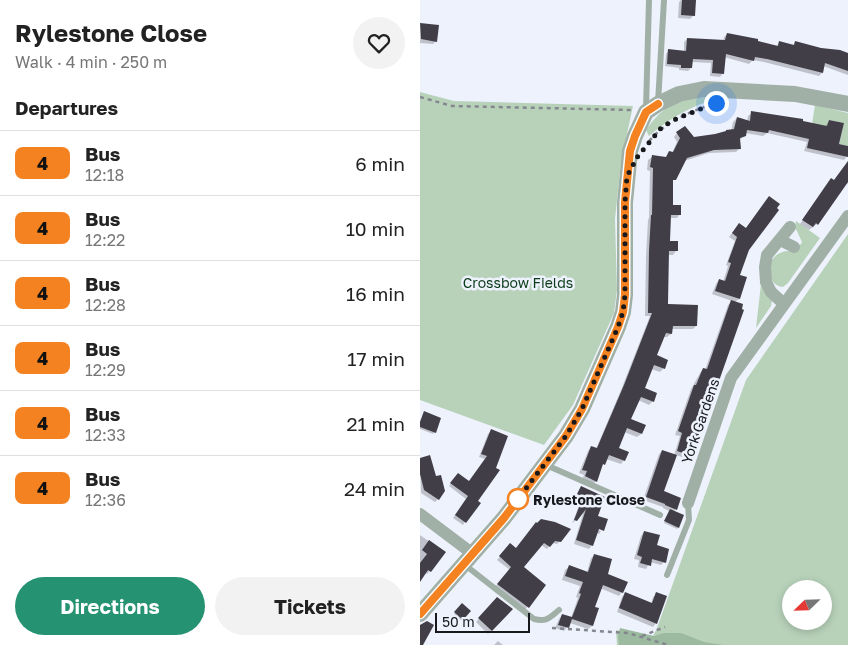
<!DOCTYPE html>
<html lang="en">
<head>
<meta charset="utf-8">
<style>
	body { margin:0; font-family:"Golos Text",sans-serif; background:#f2f2f2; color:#222; height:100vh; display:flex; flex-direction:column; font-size:19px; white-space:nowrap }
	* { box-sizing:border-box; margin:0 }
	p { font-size:16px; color:#767676 }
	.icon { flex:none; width:28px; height:28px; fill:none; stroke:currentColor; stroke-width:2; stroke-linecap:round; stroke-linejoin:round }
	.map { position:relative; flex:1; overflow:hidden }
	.sheet { display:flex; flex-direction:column; background:#fff; width:420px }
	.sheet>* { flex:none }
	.badge { padding:0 10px; border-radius:8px; font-size:18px; line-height:32px }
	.needle { width:32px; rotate:247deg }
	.buttons { position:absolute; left:362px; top:580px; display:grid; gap:10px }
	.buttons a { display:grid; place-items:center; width:50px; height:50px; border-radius:50%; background:#fff; box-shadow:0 2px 8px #0003; font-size:25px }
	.scale { position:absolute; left:15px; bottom:12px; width:95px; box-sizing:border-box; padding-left:5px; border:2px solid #17181c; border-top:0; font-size:14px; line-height:18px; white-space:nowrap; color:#17181c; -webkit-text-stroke:4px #eef2fd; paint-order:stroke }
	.you { position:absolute; width:25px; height:25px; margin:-12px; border:4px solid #fff; border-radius:50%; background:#1a73e8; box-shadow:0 0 0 8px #1a73e833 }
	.map>.badge { position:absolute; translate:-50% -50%; box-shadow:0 0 0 2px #fff }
	h2 { padding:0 15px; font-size:19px; line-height:45px }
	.round { display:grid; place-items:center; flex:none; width:52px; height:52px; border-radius:26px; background:#f2f2f2 }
	.summary { display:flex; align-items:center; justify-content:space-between; height:85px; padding:0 15px }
	h1 { font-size:24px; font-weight:700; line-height:38px }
	.action { display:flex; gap:10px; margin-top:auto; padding:10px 15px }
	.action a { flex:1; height:58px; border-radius:30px; background:#259271; color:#fff; font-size:20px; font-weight:700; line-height:58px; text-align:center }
	.action a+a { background:#f2f2f2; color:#222 }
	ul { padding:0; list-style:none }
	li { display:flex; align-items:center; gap:15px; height:65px; padding:0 15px; border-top:1px solid #e0e0e0 }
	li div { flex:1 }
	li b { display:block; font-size:19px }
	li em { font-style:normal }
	li .badge { min-width:55px; font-weight:700; text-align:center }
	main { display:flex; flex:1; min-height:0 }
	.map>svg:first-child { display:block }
	.green { fill:#b8d2ba; fill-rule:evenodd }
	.forest { fill:#9cba9f }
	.shadow { fill:#0003 }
	.building { fill:#413e47 }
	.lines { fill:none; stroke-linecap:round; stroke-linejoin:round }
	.path { stroke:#85878f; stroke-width:2.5; stroke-dasharray:4 4; stroke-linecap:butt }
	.service { stroke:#a1b0a6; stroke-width:6 }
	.minor { stroke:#a1b0a6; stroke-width:12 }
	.tertiary { stroke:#a1b0a6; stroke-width:16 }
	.line-casing { stroke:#fff; stroke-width:11 }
	.line { stroke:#f58220; stroke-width:8 }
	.walk { stroke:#17181c; stroke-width:5; stroke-dasharray:0 9 }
	.stop-dot { fill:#fff; stroke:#f58220; stroke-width:2.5 }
	.labels { text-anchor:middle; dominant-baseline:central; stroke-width:5; stroke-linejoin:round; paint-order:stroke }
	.park-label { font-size:14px; fill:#0a3b17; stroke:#eef2fd }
	.street-label { font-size:14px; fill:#17181c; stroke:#eef2fd }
	.stop-label { font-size:14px; font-weight:bold; fill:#17181c; stroke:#eef2fd; text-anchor:start }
</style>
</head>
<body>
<main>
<section class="sheet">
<div class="summary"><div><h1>Rylestone Close</h1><p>Walk · 4 min · 250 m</p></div><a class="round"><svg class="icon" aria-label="heart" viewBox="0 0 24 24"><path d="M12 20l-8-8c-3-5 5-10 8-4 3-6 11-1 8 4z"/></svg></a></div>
<h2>Departures</h2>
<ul>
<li><span class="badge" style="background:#f58220;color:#111">4</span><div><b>Bus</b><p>12:18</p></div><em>6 min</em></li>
<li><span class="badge" style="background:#f58220;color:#111">4</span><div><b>Bus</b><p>12:22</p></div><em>10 min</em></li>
<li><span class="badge" style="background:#f58220;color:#111">4</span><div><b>Bus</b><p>12:28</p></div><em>16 min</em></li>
<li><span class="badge" style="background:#f58220;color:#111">4</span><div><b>Bus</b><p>12:29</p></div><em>17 min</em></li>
<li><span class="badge" style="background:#f58220;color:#111">4</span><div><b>Bus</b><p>12:33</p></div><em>21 min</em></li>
<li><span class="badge" style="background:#f58220;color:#111">4</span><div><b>Bus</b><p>12:36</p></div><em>24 min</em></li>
</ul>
<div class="action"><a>Directions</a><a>Tickets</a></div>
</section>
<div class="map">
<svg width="428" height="645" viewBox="0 0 428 645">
	<rect width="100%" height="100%" fill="#eef2fd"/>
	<path class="green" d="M0,92l34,9 179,5 -12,56 -6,57 2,71 -3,23 -41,92 -29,40 -124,-45z
		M287,97v5c-22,7 -40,19 -58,34l-3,-6c17,-25 32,-30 61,-33z
		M395,105l33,8v33l-9,-2 5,-21 -15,-3 -5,20 -14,-3z
		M376,221l24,17 -32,45 -5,4c-22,-2 -17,-43 13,-35l6,-10 -7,-15z
		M428,234v411h-231l-1,-15 36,8 5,-10 89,-248zM371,589h33v32h-33z
		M341,284l11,17 -1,5 -15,22z"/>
	<path class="forest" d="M200,628l34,8 10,-3h17l23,9 20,3h-105l-1,-8z"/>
	<path class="shadow" d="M261,0h13v15l-4,4 -12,-1 1,-16z
		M1,24l15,17 -3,3 -13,-1z
		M307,34l49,13 3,-5 13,4 4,-4 52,13v20l-25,-9 -1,7 -3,3 -55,-14 -11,-2 -4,4 -25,-7 -1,16 -3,4 -10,-1 1,-13 -19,-1 -1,6 -3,3 -9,-1v-2l-14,-2 1,-12 3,-4 15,2v-10l3,-3 36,2 1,-4z
		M332,113l73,14 4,-6 9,24 10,2 -1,9 -3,4 -40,-9 3,-9 -40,-9 -4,3 -18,-3v3l-6,4 1,8 -4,4 -27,1 -25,8 -12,21v24l8,8 -3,4h-7l-1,25 7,8 -3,4h-5l-1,50 29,21 -3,3h-21l-1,5 -4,3h-4l-7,19 8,12 -4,4 -9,-3 -7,20 9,12 -4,4 -11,-5 -8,20 11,14 -4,3 -13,-5 -6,17 6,11 -3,4 -15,-5 -6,9 -4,13 -4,4 -10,-5 2,-5 -5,-2 9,-22 3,-4 5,2 25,-59 29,-74h-5l1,-60 2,-36 1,-2 1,-47 -3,-1 1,-10 4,-3 13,1 5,-6 2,1 5,-11 -3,-5 3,-4 16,6 31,-6 2,-2h5l2,-9 4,-4 10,3 1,-5z
		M428,161v23l-1,-1 -30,41 -8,6 -9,-6 28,-41 6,-1z
		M346,201l-27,74v24l-4,3 -43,149 -7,7 -9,-3 -13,37 13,17 -3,3 5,15 -1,2 -13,-6 5,-12 -6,-3v-1l-20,-7 16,-46 3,-3 12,4 6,-19 -5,-1 16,-46 9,-16 3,-4 2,1 23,-65 4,-4 -20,-7 4,-10 3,-4 4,2 5,-16 -2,-1 9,-24 -6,-4 7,-9 9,1z
		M3,414l12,18 -2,2 -13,-5v-7z
		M71,431l3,37 -31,57 -10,-7 13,-19 -17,-13 6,-9 13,6 17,-24 -6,-2 9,-23z
		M0,459l15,19 3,21 -3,3 -14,-9z
		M161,487l21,42 -9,-1 8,3 -2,3 -2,-1 -5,12 -3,4 -15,-5 10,-34 -12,14 9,-24 -6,-2z
		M113,527l27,14 -3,3 -5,-1 -5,6 -6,-4 -19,22 22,18 -19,25 -30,-23 15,-17 -13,-10 13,-15 6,5z
		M224,532l12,14 8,16 -3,3 -11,-3 -4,7 -8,-2 1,-7 -5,-1 7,-23z
		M0,535l24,17 -14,19 -3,3 -2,-1 -5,6z
		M175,555l11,19 16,18 -3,4 -19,-8 -7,20 4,1 -5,17 -4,3 -18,-6 -6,8 -9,-3 4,-9 3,-4 9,3 7,-20 -2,-1 4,-11 -18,-6 3,-10 4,-3 18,5 4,-14z
		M206,593l25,11 2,-7 4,-3 -1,29 -3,4 -36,-15 5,-15z
		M78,598l13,11 -23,25 -12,-12z
		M42,605l7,6 -8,9 -7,-6z
		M78,641l5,4h-9z"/>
	<path class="building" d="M262,0h14l-1,16 -14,-1z
		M0,23l19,2 -2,17 -16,-3z
		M307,33l31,6v2l20,5 1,-5 15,4 1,-4 26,7 19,2 8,3v18l-23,-8 -2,10 -56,-14 -12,-2 -1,4 -28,-7 -2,20 -12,-1 1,-13 -20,-1 -1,9h-11v-3l-14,-1 1,-15 18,2 1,-13 38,2z
		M331,111l52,8v2l24,5 2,-6 15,3 -5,21 9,2v11l-41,-9 2,-9 -40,-9 -1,3 -21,-3 -1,6 -6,2 1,11 -27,1 -27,8 -11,22h-3v25h8v10h-10l-1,26h8v10h-9l-1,53 30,1 -1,21h-24l-1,8 -6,-1 -9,22 11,5 -3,9 -11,-4 -9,23 12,5 -3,9 -13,-5 -10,22 15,6 -4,9 -15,-6 -8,20 10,4 -4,9 -16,-6 -4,10 -2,-1 -6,18 -12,-6 2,-5 -5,-1 9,-24 6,2 27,-63 28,-72h-4l1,-62 2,-36h1l1,-47 -3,-1 2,-12 14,2 3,-6 4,1 7,-14 -4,-6 9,-6 9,11 21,-3 11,-3v-1l8,-1 3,-12 13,4z
		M428,161v21l-30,43 -2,-2 -3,4 -11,-7 29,-42 3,2z
		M349,196l11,8 -3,4 2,2 -30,40 -9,25 7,2 -7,22 -25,-8 4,-12 6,2 6,-18 -3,-1 9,-25 -5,-4 7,-10 7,5z
		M311,300l12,4 -1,5 2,1 -43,122 -1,-1 -6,20h-3l-2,4 -12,-4 5,-18 -4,-2 16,-46h2l7,-17 4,1z
		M4,411l17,7 -5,15 -16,-6v-5z
		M71,429l17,7 -12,32 4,2 -22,31 3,2 -15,20 -11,-8 13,-19 -18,-13 8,-10 11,8 18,-25 -6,-2z
		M242,450l15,5 -13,36 17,7 -4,12 -12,-5v-1l-19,-7z
		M10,455l6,21 5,-1 4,16 -6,9 -15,-10 -4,-16v-16z
		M161,486l24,11 -7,19 10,3 -4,12 -5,-2 -6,17 -17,-6 10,-31 -9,12 -3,-1 9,-23 -6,-3z
		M250,509l14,6 -5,13 -15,-7z
		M121,519l14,3 16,7 -10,13 -6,-1 -5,6 -6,-4 -20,24 22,18 -17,23 -32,-24 14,-17 -12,-11 11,-13 6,5 20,-26 1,1z
		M224,531l16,4 -3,10 12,4 -3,14 -14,-4 -1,7 -11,-3 2,-6 -5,-2z
		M9,540l17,12 -15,20 -3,-2 -8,12v-19l7,-9 -5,-4z
		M174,554l18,5 -4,15 20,8 -5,11 -20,-8 -8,22 4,1 -6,18 -21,-7 -3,9 -11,-3 4,-11 10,3 9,-23 -2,-1 4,-11 -18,-6 4,-11 19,7z
		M205,592l27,11 4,-11 11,4 -10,28 -38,-16z
		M77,597l16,12 -21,22 -14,-13z
		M42,603l9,8 -8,9 -9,-8z
		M7,621l7,4 -11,20h-3v-20z"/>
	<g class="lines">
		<path class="path" d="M0,97l32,9 180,4
			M229,141c17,-19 38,-28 61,-36
			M132,628l76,5 40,12
			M222,636l23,-9"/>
		<path class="service" d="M238,103l6,-103
			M226,109l3,-109
			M126,465l114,50
			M45,565l69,54c13,3 15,-1 25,-9
			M247,575l22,-55 -1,-17"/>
		<path class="minor" d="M360,240l14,7
			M364,304l-13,-12 -5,-10 -1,-15 2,-12 23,-28
			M268,503l43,-125 117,-162
			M0,514l53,40"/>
		<path class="tertiary" d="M0,614l84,-96 62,-82 16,-27 36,-82 5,-15 2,-17v-92l5,-52 5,-15 11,-24 12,-8 21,-10 25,-5 91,5 53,10"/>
	</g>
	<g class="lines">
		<g class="line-casing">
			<path id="line" d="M0,614l84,-96 62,-82 16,-27 36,-82 5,-15 2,-17v-93l5,-51 5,-15 11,-24 12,-8"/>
		</g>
		<use href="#line" class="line"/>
		<path class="walk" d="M98,499l-4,5 52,-68 16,-27 36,-82 5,-15 2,-17v-93l2,-26 11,-20 24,-29 16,-9 38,-15"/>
	</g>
	<circle class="stop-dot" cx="98" cy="499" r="10"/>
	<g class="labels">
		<g class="park-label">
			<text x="98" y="282">Crossbow Fields</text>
		</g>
		<g class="street-label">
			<text transform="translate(280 421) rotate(-71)">York Gardens</text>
		</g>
		<g class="stop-label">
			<text x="113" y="499">Rylestone Close</text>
		</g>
	</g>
</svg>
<div class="buttons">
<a><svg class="needle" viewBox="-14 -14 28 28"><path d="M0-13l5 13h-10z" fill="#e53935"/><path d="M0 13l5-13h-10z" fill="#767676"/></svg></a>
</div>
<div class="scale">50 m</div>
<div class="you" style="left:296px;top:103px"></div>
</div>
</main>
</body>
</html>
